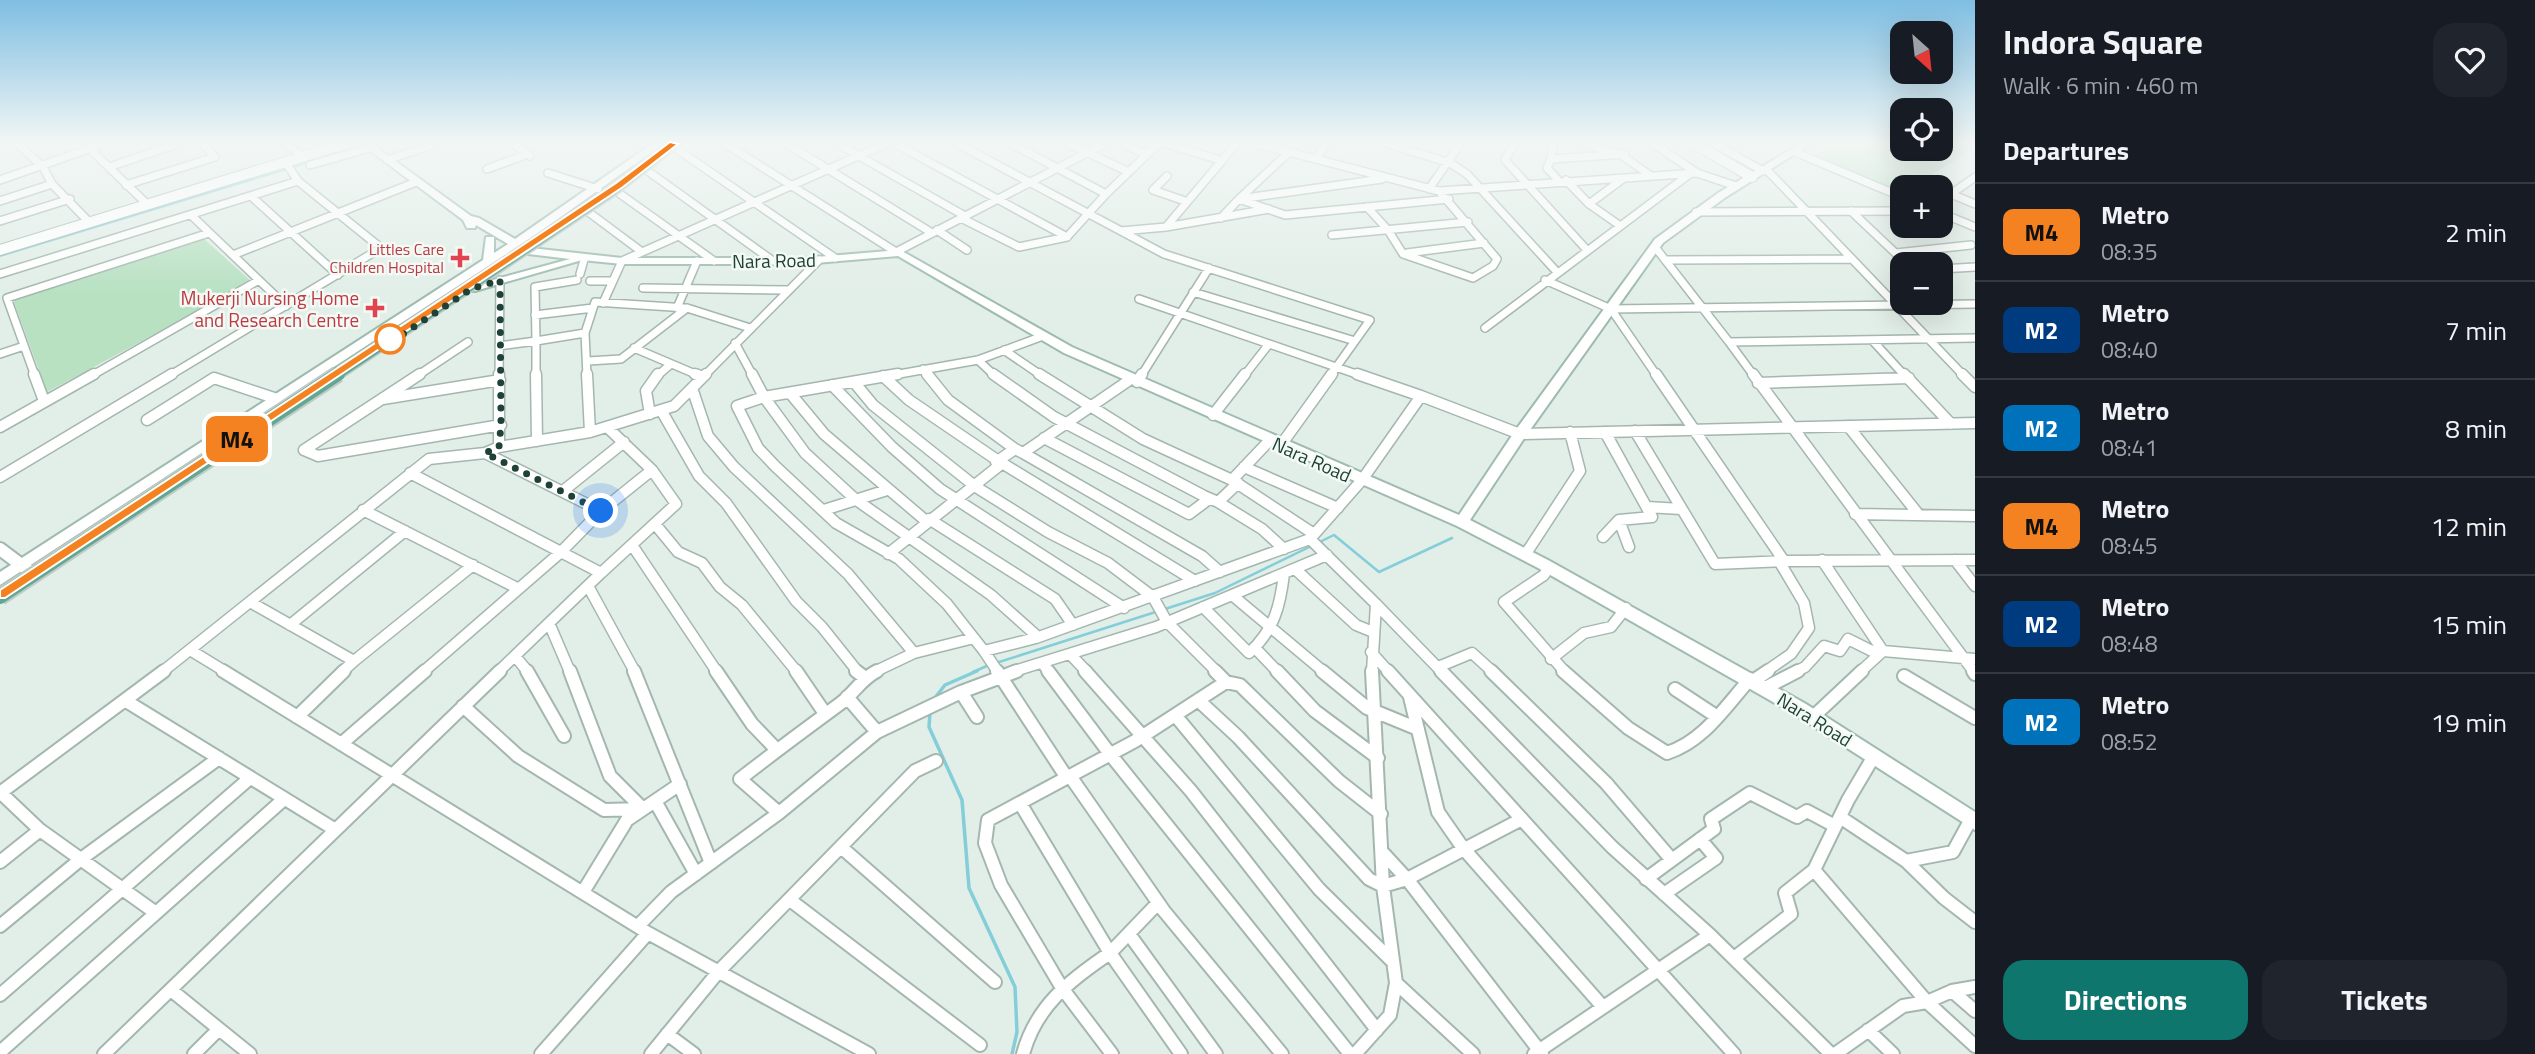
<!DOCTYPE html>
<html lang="en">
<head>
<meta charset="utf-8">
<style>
	body { margin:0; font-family:"Titillium Web",sans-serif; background:#20242c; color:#f1f3f6; height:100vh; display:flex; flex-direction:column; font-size:26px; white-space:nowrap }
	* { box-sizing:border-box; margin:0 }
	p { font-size:23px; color:#9ea1a6 }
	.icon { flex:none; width:38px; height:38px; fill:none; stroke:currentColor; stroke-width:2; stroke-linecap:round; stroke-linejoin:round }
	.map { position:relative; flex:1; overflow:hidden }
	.details { display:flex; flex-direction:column; background:#171b24; width:560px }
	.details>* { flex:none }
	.badge { padding:0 14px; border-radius:10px; font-size:24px; line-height:46px }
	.needle { width:46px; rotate:153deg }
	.tools { position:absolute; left:1890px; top:21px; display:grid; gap:14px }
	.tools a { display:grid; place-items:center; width:63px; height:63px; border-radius:14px; background:#171b24; box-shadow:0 7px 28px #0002; font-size:35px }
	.you { position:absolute; width:35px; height:35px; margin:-18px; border:5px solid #fff; border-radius:50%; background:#1a73e8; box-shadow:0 0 0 10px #1a73e833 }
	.map>.badge { position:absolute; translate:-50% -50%; box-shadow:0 0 0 4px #fff }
	h2 { padding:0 28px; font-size:26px; line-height:63px }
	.round { display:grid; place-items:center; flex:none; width:74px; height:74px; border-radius:21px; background:#20242c }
	.overview { display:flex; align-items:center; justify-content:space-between; height:119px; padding:0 28px }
	h1 { font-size:33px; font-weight:700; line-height:52px }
	.action { display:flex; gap:14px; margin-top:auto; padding:14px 28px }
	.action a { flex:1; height:80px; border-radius:21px; background:#0f766e; color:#fff; font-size:28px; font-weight:700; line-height:80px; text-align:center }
	.action a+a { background:#20242c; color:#f1f3f6 }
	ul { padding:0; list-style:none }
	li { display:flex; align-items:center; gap:21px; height:98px; padding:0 28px; border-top:2px solid #363941 }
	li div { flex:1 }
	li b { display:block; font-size:26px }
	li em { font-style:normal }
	li .badge { min-width:77px; font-weight:700; text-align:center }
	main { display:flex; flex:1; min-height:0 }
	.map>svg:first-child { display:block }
	.green { fill:#b8e1c2 }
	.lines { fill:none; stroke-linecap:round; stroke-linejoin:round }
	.stream-far2 { stroke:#83ced9; stroke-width:2 }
	.stream-far1 { stroke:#83ced9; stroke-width:2.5 }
	.stream { stroke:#83ced9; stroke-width:3.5 }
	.minor-far2-casing { stroke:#a4b7af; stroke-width:10 }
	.minor-far1-casing { stroke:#a4b7af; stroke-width:13 }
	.minor-casing { stroke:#a4b7af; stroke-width:16 }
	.tertiary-far1-casing { stroke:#a4b7af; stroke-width:12 }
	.tertiary-casing { stroke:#a4b7af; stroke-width:16 }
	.secondary-casing { stroke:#9ebbb0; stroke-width:4 }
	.minor-far2 { stroke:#fff; stroke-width:7 }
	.minor-far1 { stroke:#fff; stroke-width:10 }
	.minor { stroke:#fff; stroke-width:12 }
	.tertiary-far1 { stroke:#fff; stroke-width:10 }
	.tertiary { stroke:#fff; stroke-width:12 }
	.secondary { fill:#fff; fill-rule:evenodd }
	.rail-far1-casing { stroke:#5a7c72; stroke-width:3.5 }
	.rail-casing { stroke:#5a7c72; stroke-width:5 }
	.rail-far1 { stroke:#f3faf6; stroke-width:2; stroke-dasharray:6; stroke-linecap:butt }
	.rail { stroke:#f3faf6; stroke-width:2.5; stroke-dasharray:8; stroke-linecap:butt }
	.primary-bridge-far1-casing { stroke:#c0cac7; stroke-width:13; stroke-linecap:butt }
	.primary-bridge-casing { stroke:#c0cac7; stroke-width:18; stroke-linecap:butt }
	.primary-bridge-far1 { stroke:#61a894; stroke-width:10 }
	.primary-bridge { stroke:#61a894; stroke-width:14 }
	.line { fill:#f58220; stroke:#fff; stroke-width:2 }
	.walk { stroke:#1f4137; stroke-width:7; stroke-dasharray:0 12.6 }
	.health-dot { fill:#e0444e; stroke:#f3faf6; stroke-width:2.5 }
	.stop-dot { fill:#fff; stroke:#f58220; stroke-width:3.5 }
	.labels { text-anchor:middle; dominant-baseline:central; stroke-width:5; stroke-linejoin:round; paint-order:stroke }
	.far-health-label { font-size:16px; fill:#be3a42; stroke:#f3faf6; text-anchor:end }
	.street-label { font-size:19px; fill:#1f4137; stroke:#f3faf6 }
	.health-label { font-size:19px; fill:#be3a42; stroke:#f3faf6; text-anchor:end }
</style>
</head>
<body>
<main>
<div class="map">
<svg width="1975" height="1054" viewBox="0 0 1975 1054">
	<rect width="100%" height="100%" fill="#e2eee8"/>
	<path class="green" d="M1834,144h68v5h39v-5h34v3l-62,40h-11v5l-88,-37z
		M203,238l49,44 -205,110 -35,-95z"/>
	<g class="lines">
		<path class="stream-far2" d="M344,152l20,-7
			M0,256l310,-94"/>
		<path class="stream-far1" d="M996,663l219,-70 119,-58 45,37 73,-34
			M973,672l16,-7"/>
		<path class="stream" d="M934,699l11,-14 32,-14
			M930,712l-1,15 33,73 7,88 46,99 2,45 -5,22"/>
		<g class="minor-far2-casing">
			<path id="minor-far2" d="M18,144l25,23 9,17 38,39
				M286,144l19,14
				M514,144l16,12
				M726,144l170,108 208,-108
				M787,144l145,89
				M838,144l127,72
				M896,144l171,93 39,-43
				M958,144l163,87 45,-4 70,-83
				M1012,144l94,50 52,-50
				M1069,144l60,28
				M1124,144l23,11
				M1167,144l53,16
				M1258,144l181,47 258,-18
				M1388,144l62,19 17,11 89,97
				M1514,144l-9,16 81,89
				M1583,144l37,10 31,22
				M1654,144l43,29 39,13
				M1715,144l48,27
				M97,146l-4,6 55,53
				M674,147l161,111
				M1795,152l107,45
				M1287,154l-48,45 143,-20
				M1316,159l10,-15
				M1551,159l2,-15
				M387,160l48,-16
				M310,165l60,-17
				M109,167l68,-23
				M487,169l41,-15
				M645,169l128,92
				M1766,169l198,207
				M548,173l50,16
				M1167,176l-14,14 32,11
				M1975,177l-24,17 24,10
				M0,180l97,-34
				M1566,180l23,24 35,-26
				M1559,181l-12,-13 4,-9 74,-5
				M126,185l89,-28 -12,-13
				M1925,187h11
				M1429,189l31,-45
				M616,191l98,70
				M251,196l87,79
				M0,201l52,-17
				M1589,204l30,21
				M1367,207l21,23 15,24 70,24 20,-12 4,-7 -58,-68
				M587,211l55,41
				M1851,211l56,53
				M1696,212l206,-1
				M1941,213l34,14
				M191,215l95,91
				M961,218l58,29 48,-10
				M1221,218l18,-19 46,16 164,-16
				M0,221l70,-22
				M1166,227l103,-18
				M937,230l30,20
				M1121,231l43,23 206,66 -40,56
				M1332,235l136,-13
				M1655,247l74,95
				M1407,253l77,-10
				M1896,253l75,-8
				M233,255l183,-73
				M1665,260l187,-1
				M1941,269l34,-2
				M0,274l298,-93
				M580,274l4,-14
				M577,280l-42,7 1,54 49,-8 2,43
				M1545,280l66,29 364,-5
				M590,281h20
				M643,288l145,2
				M1193,292l162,49
				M1139,299l223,77
				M603,303l19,-42 263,-117
				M677,308l20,-47
				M687,308l63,20
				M1611,309l46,67
				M535,315l58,-7
				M1485,328l206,-155
				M585,333l10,-31 92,6 -66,51 -33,2
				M1872,340l33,36
				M735,343l18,33
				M499,346l37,-5v35
				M634,348l66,28
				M1004,350l38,26
				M0,354l24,-8
				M978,360l17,16
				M923,369l5,7
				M35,376l-28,-78 202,-65
				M91,376l168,-96
				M169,376l212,-128 -83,-67 -12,-18
				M417,376l51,-34
				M499,376l1,-96
				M657,376l14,-12
				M704,376l115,-116
				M888,376l90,-16 65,-24
				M1141,376l68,-108
				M1244,376l25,-32
				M1754,376l-25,-34 246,-4"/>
		</g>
		<g class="minor-far1-casing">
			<path id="minor-far1" d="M34,374l10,27
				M499,374v73l91,-15 84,-26 32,-32
				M536,374l1,67
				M587,374l3,58
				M695,374l8,3
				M752,374l12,23 134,-23
				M927,374l21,26 67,49
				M993,374l61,43 150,79 14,6 20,-19
				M1039,374l104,65 89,41
				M1357,374l64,22
				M1656,374l128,187 191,-1
				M1753,374l221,298
				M1904,374l47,50
				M1962,374l13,13
				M883,376l26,24 88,60 198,121
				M854,382l19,23 103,82 72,45 60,31 45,34 14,25 50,50
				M1137,382l5,-8
				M1758,383l151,-5
				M832,385l60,62 48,42 184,119
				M692,388l16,48 26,31 114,107 66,79
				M790,393l34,41 102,87
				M383,399l117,-19
				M661,410l38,66 27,27 70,98 26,26 36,45
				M650,414l-4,-23 12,-17
				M1213,415l32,-41
				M147,420l67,-42 63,21
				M1848,426l71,89
				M0,427l94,-53
				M1635,431l80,133 69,-3
				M1605,432l47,85 -33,3 10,27
				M1044,438l145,76 20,-15
				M1270,440l-38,40 82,54
				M1281,445l51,-71
				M304,450l14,6 183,-31
				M304,450l116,-76
				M1023,453l179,103 18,16
				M1244,467l94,41
				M410,473l191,100 -103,99
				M0,477l172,-103
				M563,491l61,-49
				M1218,502l44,27 22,20
				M1647,507l34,2
				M363,510l154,78
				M824,510l63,-20
				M601,511l51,-41 -45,-43
				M1855,514l120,2
				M929,519l126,80 18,26
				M655,524l23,28 24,11 18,24 22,18 55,67
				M1603,537l16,-17
				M632,545l85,127
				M888,554l112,-89 -4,-3 19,-13 8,4 108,-74
				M1525,555l55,-84 -10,-39
				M1822,560l61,91
				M1955,560l20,26
				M1549,567l-5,8 -40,27 61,70
				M1295,569l61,56 17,7
				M601,573l75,-69 -24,-34
				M588,586l47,86
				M1232,595l92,77
				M250,602l104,59 119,-96
				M1376,604l66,68
				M1203,607l46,46c25,-23 31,-46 35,-79
				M549,623l21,49
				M290,625l115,-94
				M1038,637l-47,-42 -136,-96 -50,-46 -41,-56 -27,9 21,42 17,18 61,57 63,36 48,45 37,47 52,-13 274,-99
				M1255,648l23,24
				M190,650l36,22
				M984,651l14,21
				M1371,652l18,20
				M1070,654l17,18
				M515,656l13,16
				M1551,659l33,-26 27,-6 15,-19
				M1042,663l7,9
				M1438,667l34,-14 21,19
				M162,672l267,-213 56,-6 14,-6
				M342,672l12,-11
				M423,672l138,-120 40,-41 -116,-58
				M874,672l40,-19 60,-15
				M1011,672l145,-45 171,-72
				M1372,672l4,-68 -66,-65 52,-59 59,-84 99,38 455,-11
				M1765,672l26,-18 18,-26 -5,-25 -25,-42
				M1795,672l10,-5 19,-21 16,5 8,-12 30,15
				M1860,672l23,-21 92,8"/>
		</g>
		<g class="minor-casing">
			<path id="minor" d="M223,671l425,262 221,121
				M527,671l37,65
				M570,671l40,105 33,33
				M634,671l77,192
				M716,671l36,53 24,25
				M796,671l28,41
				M856,671l8,6
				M997,671l70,107
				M1048,671l62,83 240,300
				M1085,671l106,120 186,239
				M1277,671l38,40 63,47
				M1322,671l45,37 51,21
				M1388,671l346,383
				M1441,671l171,176 98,88
				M1491,671l115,112 66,77
				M1563,671l65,57 39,25c37,-12 58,-46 83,-74
				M1973,671l2,3
				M1904,676l71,42
				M1753,681l15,-10
				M1226,682l14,3 99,96 42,33
				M1765,688l33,-17
				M1675,689l41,27
				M1410,697l28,115 25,36 140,159
				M1198,700l40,37 131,142 14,7 24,-7 115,-60
				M126,701l208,128
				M463,706l55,50 86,54 39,-1
				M1175,715l144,174 74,73
				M297,717l47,-46
				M977,717l-16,-25 56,-21
				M1813,717l49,-46
				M877,732l84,-40
				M341,744l84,-73
				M1070,776l94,135 118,143
				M0,793l164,-122
				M1,793l39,37
				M655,801l41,73
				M1020,803l90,150 48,-50
				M779,813l98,-81 -30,-35
				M1840,817l66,44 38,37 31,24
				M841,847l154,135
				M1384,854l23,25 135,175
				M1906,861l47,-9 18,-33
				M0,862l40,-32 116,83
				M1814,870l113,132 48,44
				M1646,879l68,-50 -3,-10 39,-26 47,24 10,-6 28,15
				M583,892l44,-72 53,-36
				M1664,894l52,-36 -16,-19
				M790,900l190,145
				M0,926l81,-67 138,-101
				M638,926l33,-34 108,-79 -39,-34c33,-26 67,-51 101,-76 14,-11 20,-24 36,-32
				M1129,934l87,120
				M1734,958l57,-44 -6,-21 29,-23 34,-70 26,-44
				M1396,983l77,71
				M171,990l48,39
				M1952,991l23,-4
				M0,995l250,-217
				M1868,1030l25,24
				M667,1034l27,20
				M0,1052l284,-253
				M104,1054l396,-383
				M194,1054l25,-25 31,25
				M541,1054l107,-121
				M651,1054l68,-83 196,-200 21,-10
				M1023,1054c13,-48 47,-74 87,-101l71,101
				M1112,1054l-50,-66 -61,-103 -16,-42 3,-23 147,-79 91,-59 -11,-11
				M1355,1054l35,-39 6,-32 -13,-97 -11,-215
				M1534,1054l176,-119 121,119
				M1835,1054l68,-48 24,-4 25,-11 23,20"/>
		</g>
		<g class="tertiary-far1-casing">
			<path id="tertiary-far1" d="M1695,144l57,33
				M0,250l344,-106"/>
		</g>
		<g class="tertiary-casing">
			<path id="tertiary" d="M0,549l28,21"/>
		</g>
		<g class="secondary-casing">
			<path id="secondary" d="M361,144h11l99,72 8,2 36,21 137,-95h11l-140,100 8,4 91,10h182l96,-8 172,97 387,168 56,-84 140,-192 63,-46 82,-49h11l-85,53 -63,46 -138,194 -55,83 78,40 258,144 169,108v18l-181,-116 -256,-146 -81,-42 -393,-173 -166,-97 -94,8h-182l-40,-4 -107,31h-8v-4l103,-28 -42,-5 -12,-6 -516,337v-13l483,-312 3,-23h8v16l14,-9 -32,-19 -1,3h-8l-4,-8z"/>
		</g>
		<use href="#minor-far2" class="minor-far2"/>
		<use href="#minor-far1" class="minor-far1"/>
		<use href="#minor" class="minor"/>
		<use href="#tertiary-far1" class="tertiary-far1"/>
		<use href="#tertiary" class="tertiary"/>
		<use href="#secondary" class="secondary"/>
		<g class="rail-far1-casing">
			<path id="rail-far1" d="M334,376l286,-191 53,-41"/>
		</g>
		<g class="rail-casing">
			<path id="rail" d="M0,594l337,-220"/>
		</g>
		<use href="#rail-far1" class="rail-far1"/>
		<use href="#rail" class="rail"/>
		<g class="primary-bridge-far1-casing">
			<path id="primary-bridge-far1" d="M335,376l279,-186 60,-46"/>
		</g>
		<g class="primary-bridge-casing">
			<path id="primary-bridge" d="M0,597l338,-223"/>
		</g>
		<use href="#primary-bridge-far1" class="primary-bridge-far1"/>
		<use href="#primary-bridge" class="primary-bridge"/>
	</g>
	<linearGradient id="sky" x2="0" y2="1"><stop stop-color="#7fbee2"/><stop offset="0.49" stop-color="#f2f7f5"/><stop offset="1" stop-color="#f2f7f5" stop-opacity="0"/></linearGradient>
	<rect width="1975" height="292" fill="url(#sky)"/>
	<path class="line" d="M670,142l8,2 -55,43 -618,411h-5v-8l389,-256 227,-151z"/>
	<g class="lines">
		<path class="walk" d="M390,339l-8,9 89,-59 29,-9 1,145 -2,22 -14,6 116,58"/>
	</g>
	<g class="health-dot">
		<path d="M456.5 247.5h7v7h7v7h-7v7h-7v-7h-7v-7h7z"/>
		<path d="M371.5 297.5h7v7h7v7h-7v7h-7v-7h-7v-7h7z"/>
	</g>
	<circle class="stop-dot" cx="390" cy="339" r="14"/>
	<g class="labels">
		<g class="far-health-label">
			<text x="444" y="249">Littles Care<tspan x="444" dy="18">Children Hospital</tspan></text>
		</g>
		<g class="street-label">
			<text transform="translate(774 260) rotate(-1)">Nara Road</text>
			<text transform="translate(1312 459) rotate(24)">Nara Road</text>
			<text transform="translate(1815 719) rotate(32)">Nara Road</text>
		</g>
		<g class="health-label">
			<text x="359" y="297">Mukerji Nursing Home<tspan x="359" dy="22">and Research Centre</tspan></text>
		</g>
	</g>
</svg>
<div class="tools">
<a><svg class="needle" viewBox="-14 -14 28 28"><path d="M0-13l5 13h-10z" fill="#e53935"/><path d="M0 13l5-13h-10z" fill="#9ea1a6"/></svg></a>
<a><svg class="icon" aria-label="locate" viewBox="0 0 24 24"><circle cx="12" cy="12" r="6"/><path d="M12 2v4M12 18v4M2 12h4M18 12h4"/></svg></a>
<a>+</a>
<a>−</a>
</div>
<div class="you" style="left:601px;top:511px"></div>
<b class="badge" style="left:237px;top:439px;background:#f58220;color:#111">M4</b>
</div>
<section class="details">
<div class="overview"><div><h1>Indora Square</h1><p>Walk · 6 min · 460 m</p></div><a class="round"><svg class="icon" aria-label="heart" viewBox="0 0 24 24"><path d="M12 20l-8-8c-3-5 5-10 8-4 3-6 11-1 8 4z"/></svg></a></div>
<h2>Departures</h2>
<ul>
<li><span class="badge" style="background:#f58220;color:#111">M4</span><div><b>Metro</b><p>08:35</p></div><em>2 min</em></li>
<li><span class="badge" style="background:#003b80;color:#fff">M2</span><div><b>Metro</b><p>08:40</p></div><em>7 min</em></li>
<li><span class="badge" style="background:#0072bc;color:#fff">M2</span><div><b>Metro</b><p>08:41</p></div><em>8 min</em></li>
<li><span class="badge" style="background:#f58220;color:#111">M4</span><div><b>Metro</b><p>08:45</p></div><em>12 min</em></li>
<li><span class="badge" style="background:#003b80;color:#fff">M2</span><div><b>Metro</b><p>08:48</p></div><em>15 min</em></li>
<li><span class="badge" style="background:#0072bc;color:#fff">M2</span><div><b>Metro</b><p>08:52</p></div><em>19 min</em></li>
</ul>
<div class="action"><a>Directions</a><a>Tickets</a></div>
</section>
</main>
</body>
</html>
